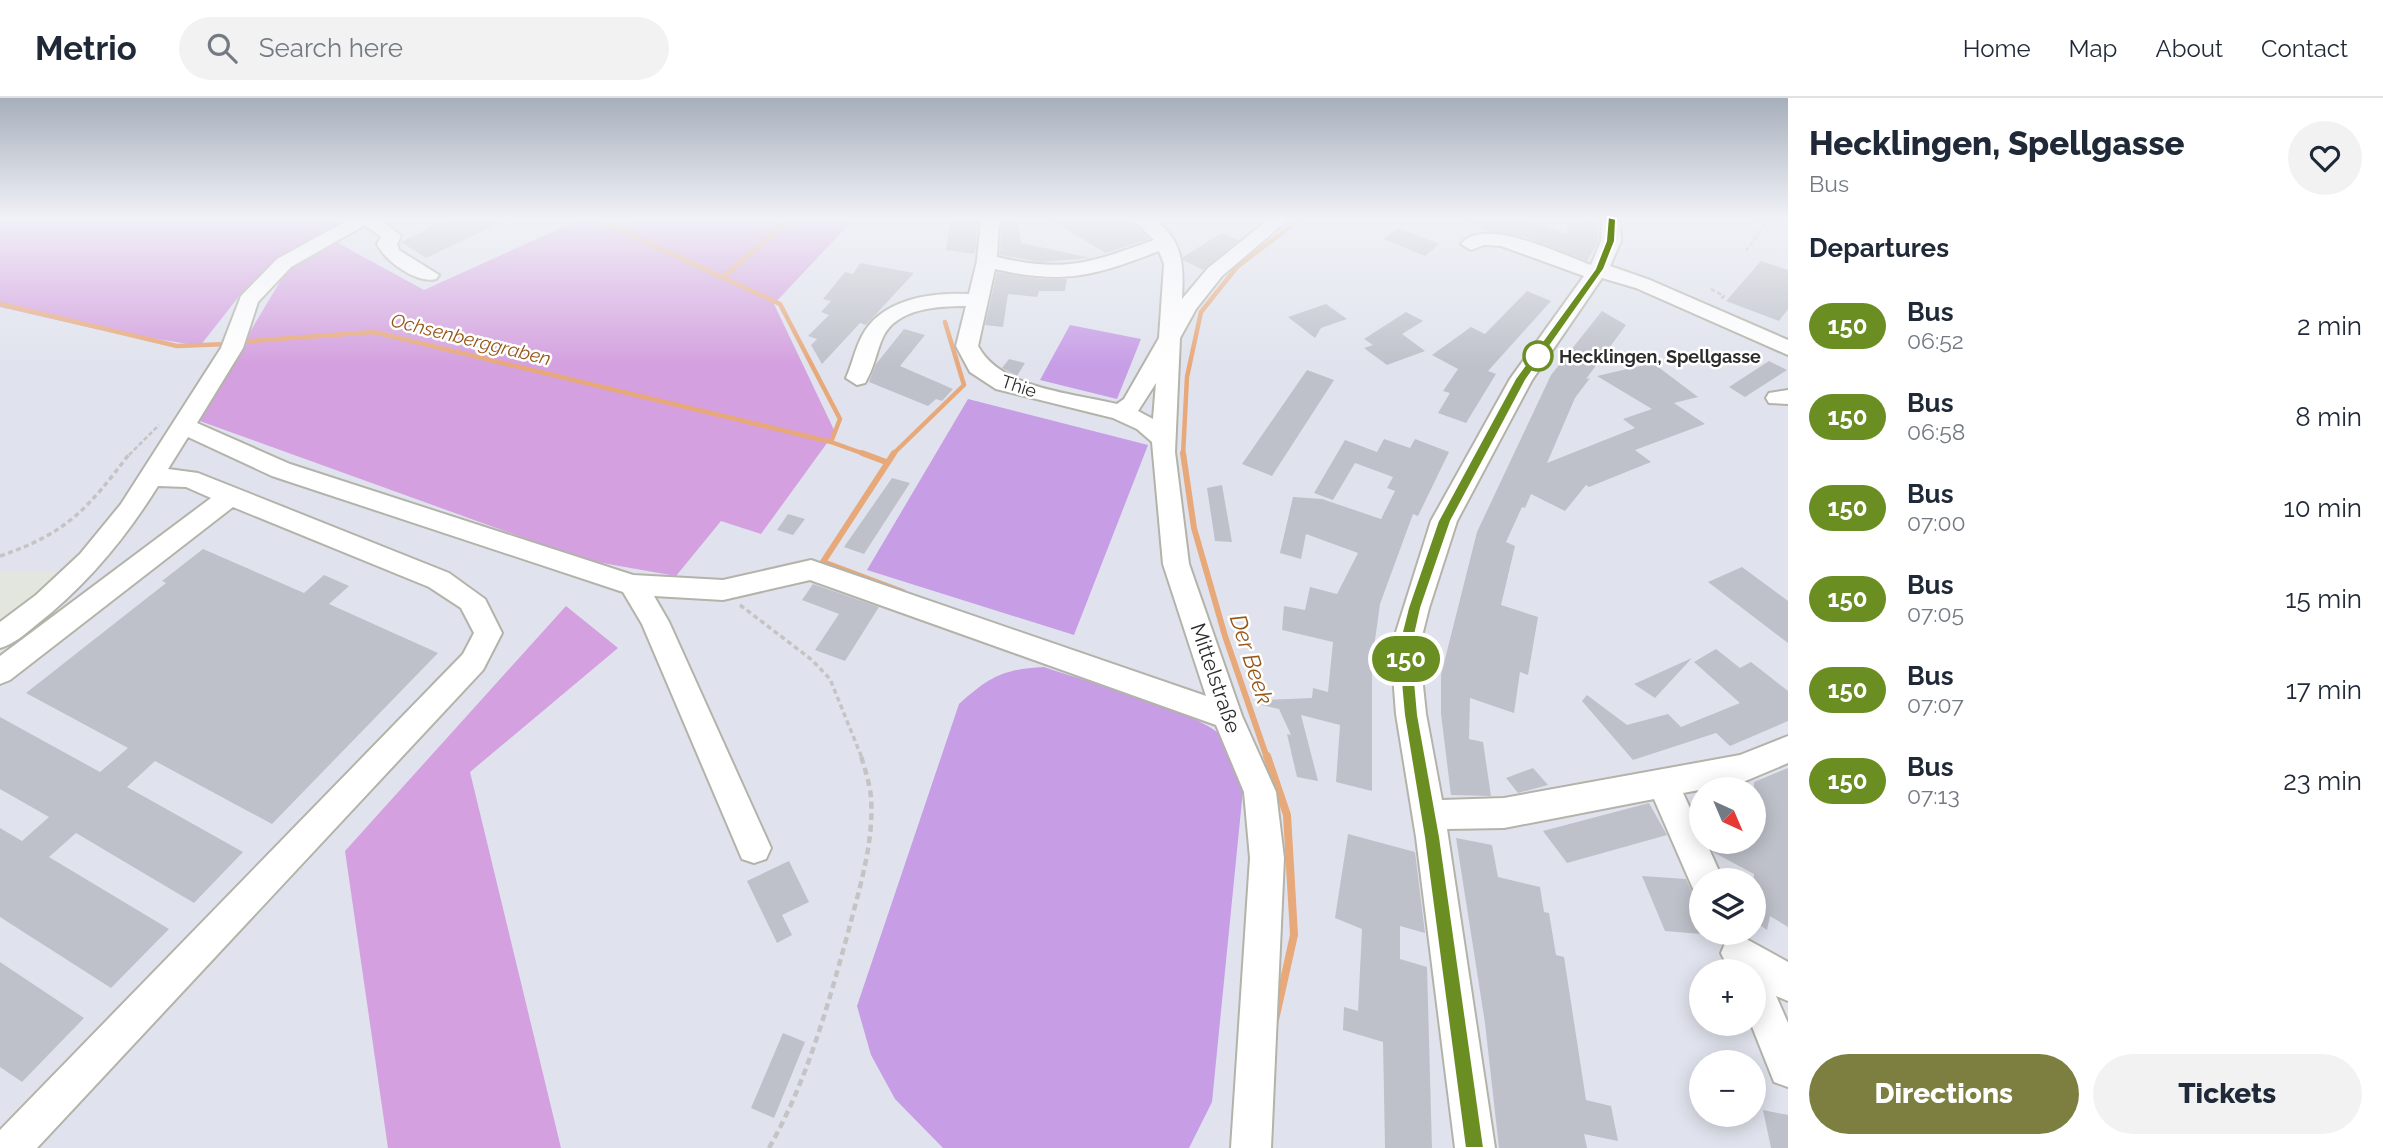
<!DOCTYPE html>
<html lang="en">
<head>
<meta charset="utf-8">
<style>
	body { margin:0; font-family:Raleway,sans-serif; background:#f2f2f3; color:#1f2937; height:100vh; display:flex; flex-direction:column; font-size:26px; white-space:nowrap }
	* { box-sizing:border-box; margin:0 }
	p { font-size:23px; color:#747a83 }
	.icon { flex:none; width:38px; height:38px; fill:none; stroke:currentColor; stroke-width:2; stroke-linecap:round; stroke-linejoin:round }
	.map { position:relative; flex:1; overflow:hidden }
	.details { display:flex; flex-direction:column; background:#fff; width:595px }
	.details>* { flex:none }
	.badge { padding:0 14px; border-radius:23px; font-size:24px; line-height:46px }
	.needle { width:46px; rotate:136deg }
	.fabs { position:absolute; left:1689px; top:679px; display:grid; gap:14px }
	.fabs a { display:grid; place-items:center; width:77px; height:77px; border-radius:50%; background:#fff; box-shadow:0 4px 18px #0003; font-size:35px }
	.map>.badge { position:absolute; translate:-50% -50%; box-shadow:0 0 0 4px #fff }
	h2 { padding:0 21px; font-size:26px; line-height:63px }
	.round { display:grid; place-items:center; flex:none; width:74px; height:74px; border-radius:37px; background:#f2f2f3 }
	.summary { display:flex; align-items:center; justify-content:space-between; height:119px; padding:0 21px }
	h1 { font-size:33px; font-weight:800; line-height:52px }
	.action { display:flex; gap:14px; margin-top:auto; padding:14px 21px }
	.action a { flex:1; height:80px; border-radius:42px; background:#7c7f40; color:#fff; font-size:28px; font-weight:800; line-height:80px; text-align:center }
	.action a+a { background:#f2f2f3; color:#1f2937 }
	ul { padding:0; list-style:none }
	li { display:flex; align-items:center; gap:21px; height:91px; padding:0 21px }
	li div { flex:1 }
	li b { display:block; font-size:26px }
	li em { font-style:normal }
	li .badge { min-width:77px; font-weight:700; text-align:center }
	header { display:flex; align-items:center; gap:42px; box-sizing:border-box; height:98px; padding:0 35px; background:#fff; border-bottom:2px solid #e0e1e3 }
	header strong { font-size:33px }
	nav { display:flex; gap:38px; margin-inline-start:auto; font-size:24px }
	.search { width:490px; height:63px; background:#f2f2f3; display:flex; align-items:center; gap:18px; box-sizing:border-box; padding:0 24px; border-radius:38px; color:#747a83; font-size:26px }
	main { display:flex; flex:1; min-height:0 }
	.map>svg:first-child { display:block }
	.industrial { fill:#e3e6df }
	.green { fill:#d4a0df }
	.pitch { fill:#c79de6 }
	.lines { fill:none; stroke-linecap:round; stroke-linejoin:round }
	.stream-far2 { stroke:#e7a87a; stroke-width:4.5 }
	.stream-far1 { stroke:#e7a87a; stroke-width:6 }
	.stream { stroke:#e7a87a; stroke-width:8 }
	.building { fill:#bec1c9 }
	.minor-casing { stroke:#b3b3a9; stroke-width:4 }
	.path-far2 { stroke:#c4c4c4; stroke-width:2.5; stroke-dasharray:4.5 2.5; stroke-linecap:butt }
	.path-far1 { stroke:#c4c4c4; stroke-width:3.5; stroke-dasharray:5 3.5; stroke-linecap:butt }
	.path { stroke:#c4c4c4; stroke-width:4.5; stroke-dasharray:7 4.5; stroke-linecap:butt }
	.minor { fill:#fff; fill-rule:evenodd }
	.line { fill:#6b8e23; stroke:#fff; stroke-width:2 }
	.stop-dot { fill:#fff; stroke:#6b8e23; stroke-width:3.5 }
	.labels { text-anchor:middle; dominant-baseline:central; stroke-width:5; stroke-linejoin:round; paint-order:stroke }
	.far-stop-label { font-size:18px; font-weight:bold; fill:#2c2c2c; stroke:#fff; text-anchor:start }
	.far-street-label { font-size:18px; fill:#2c2c2c; stroke:#fff }
	.far-water-label { font-size:19px; font-style:italic; fill:#965617; stroke:#fff }
	.street-label { font-size:21px; fill:#2c2c2c; stroke:#fff }
	.water-label { font-size:23px; font-style:italic; fill:#965617; stroke:#fff }
</style>
</head>
<body>
<header>
<strong>Metrio</strong>
<div class="search"><svg class="icon" aria-label="search" viewBox="0 0 24 24"><circle cx="10" cy="10" r="6"/><path d="M15 15l6 6"/></svg>Search here</div>
<nav><a>Home</a><a>Map</a><a>About</a><a>Contact</a></nav>
</header>
<main>
<div class="map">
<svg width="1788" height="1050" viewBox="0 0 1788 1050">
	<rect width="100%" height="100%" fill="#e0e3ed"/>
	<path class="industrial" d="M66,473l-66,51v-50z"/>
	<path class="green" d="M0,121h340l5,2 -101,69 -44,56 -104,-17 -96,-22z
		M581,121h11l23,10 15,-10h224l-80,85 61,128 -74,102 -40,-13 -45,55 -91,-16 -388,-140 90,-150 51,-27 86,47z
		M566,508l52,42 -148,124 91,376h-173l-43,-297z"/>
	<path class="pitch" d="M1070,227l71,14 -24,60 -77,-19z
		M968,301l180,46 -74,190 -207,-65z
		M1044,569c37,13 159,45 181,72 11,14 14,34 18,51l-31,312 -23,46h-246l-48,-49 -24,-44 -14,-49 102,-302c30,-27 44,-35 85,-37z"/>
	<g class="lines">
		<path class="stream-far2" d="M596,121l184,85 60,115 -9,23
			M723,179l67,-58
			M0,206l177,42 51,-2
			M238,244l136,-10 457,110 36,13
			M892,357l72,-70 -19,-63
			M1183,357l4,-78 14,-65 36,-45 58,-44 1,-4"/>
		<path class="stream-far1" d="M862,355l24,9
			M894,355l-71,109 80,30
			M1183,355l11,75 31,108 42,122"/>
		<path class="stream" d="M1267,658l20,59 7,120 -19,85"/>
	</g>
	<path class="building" d="M447,121h61l-82,39 -25,-16z
		M965,121h13l-3,35 -29,-4 5,-30z
		M1001,121h16l4,24 70,15 -50,4 -41,-7z
		M1049,121h81l19,20 -43,14z
		M1460,121h64l43,15 1,-13 9,2v-4h20l1,23 -11,19 -63,-24 -36,-6z
		M1398,130l41,16 -14,12 -42,-17z
		M1222,135l17,7 -36,30 -20,-10v-3z
		M1761,163l27,9v39l-9,12 -53,-20z
		M860,165l54,10 -48,52 -6,-2 -38,41 -11,-19 6,-6 -9,-3 21,-21 -8,-3 10,-11 -8,-2 22,-27 8,2z
		M997,174l43,7h27l-2,12h-26l-2,6 -29,-3 -5,33 -18,-2z
		M1527,193l24,10 -63,70 8,3 -30,49 -28,-10 12,-20 -7,-2 15,-22 -26,-14 39,-28 14,7z
		M1326,206l21,15 -26,9 -6,10 -27,-21z
		M1602,213l24,14 -40,54 4,-1 -15,20 -28,65 88,-35 -12,-9 29,-10 -55,-33 56,-13 45,34 -24,6 31,21 -70,26 16,12 -62,25 -3,-2 -21,26 -34,-17 -6,14 -3,-1 -16,35 9,4 -14,59 37,12 -10,58 -8,-3 -6,41 -44,-15 -1,41 14,3 8,54 -40,-1 -10,-81v-39l36,-143 74,-157z
		M1406,214l17,9 -21,13 23,17 -38,14 -23,-17 9,-3 -9,-6z
		M904,231l21,6 -25,31 53,23 -11,12 -6,-2 -8,7 -59,-24 7,-18z
		M1009,261l16,4 -8,13 -15,-8z
		M1769,263l18,9 -42,27 -16,-10z
		M1307,272l27,10 -62,96 -30,-12z
		M1384,341l26,9 5,-9 34,13 -31,64 -5,-2 -33,90 -8,58v129l-36,-9 4,-57 -39,-10 17,66 -21,-4 -10,-43 4,1 -12,-26 -17,-4 1,-5 49,-2 1,-10 15,4 5,-50 -51,-12 2,-24 21,4 5,-23 27,7 21,-41 -52,-19 -5,25 -21,-6 13,-56 29,2 59,20 14,-28 -8,-3 6,-11 -38,-14 -22,37 -19,-7 31,-53 32,12z
		M892,380l18,5 -46,71 -20,-7z
		M1222,387l10,57 -17,-1 -8,-53z
		M788,416l17,5 -12,16 -16,-5z
		M203,451l101,44 20,-18 25,11 -20,18 109,49 -166,171 -117,-63 -28,26 116,65 -49,51 -118,-70 -27,24 120,72 -58,59 -111,-71v-89l22,13 27,-24 -49,-28v-72l100,55 28,-24 -102,-55 140,-110 -4,-2z
		M1742,469l46,34v42l-80,-61z
		M813,486l66,23 -34,54 -30,-11 24,-36 -37,-14z
		M1716,551l24,19 11,-6 37,29v30l-58,25 -14,-13 -83,27 -51,-59 5,-6 40,30 41,-11 13,13 59,-24 -46,-41z
		M1692,560l-37,40 -21,-14z
		M1533,670l15,17 -30,8 -12,-15z
		M1788,670v159l-18,-11 -3,14 -13,-9v-47l-41,-22 -4,-10h45v-60z
		M1649,705l18,32 -100,28 -24,-32z
		M1348,736l67,18 10,81 -25,-7v33l27,8 5,181h-47l-2,-106 -40,-12 1,-23 14,4 4,-82 -27,-11z
		M1456,740l36,7 6,32 42,10 4,25 5,1 7,42 8,2 22,143 25,6 7,35 -34,-7 3,14h-88l-14,-125z
		M789,763l20,41 -27,13 10,20 -15,8 -30,-62z
		M1642,778l44,3 6,13 9,8v34l-36,-3z
		M0,864l84,56 -62,64 -22,-15z
		M783,935l22,9 -31,76 -23,-10z
		M1763,1012l25,5v33h-17z"/>
	<g class="lines">
		<g class="minor-casing">
			<path id="minor" d="M350,121h30l21,17 -4,8 2,6 40,25 -3,4c-19,5 -51,-18 -59,-35l4,-7 -16,-12 -74,42 -33,35 -15,46 -46,75 93,41 343,111 90,5 88,-20 395,136 -43,-132 -11,-122 -15,-13 -24,-11 -117,-29 -26,-17 -14,-26 10,-40c-28,0 -69,2 -83,31 -7,15 -9,32 -18,46l-8,2 -11,-7c6,-13 9,-29 16,-42 19,-37 69,-44 107,-42l8,-33 4,-42h18l-2,38c68,16 93,6 157,-17l-21,-21h21c29,21 30,46 28,80l26,-31 61,-49h20l-67,57 -26,33 -16,29 -5,114 14,112 53,152 34,76 8,66 -13,290h-40l19,-290 -6,-66 -28,-67 -406,-145 -87,20 -69,-4 15,26 102,226 -5,11 -12,4 -12,-4 -100,-235 -19,-32 -351,-116 -84,-39 -20,32 30,4 251,100 36,26 17,34 -19,37 -446,478h-37v-18l463,-476 11,-21 -13,-25 -32,-21 -196,-80 -223,173 -10,4v-28l211,-158 -25,-11 -28,-1c-33,53 -72,100 -122,139 -11,9 -22,19 -36,23v-26l36,-27 44,-41 41,-50 100,-156 20,-52 36,-37zM1159,153l5,13 -5,74 -35,61 -7,5c-45,-11 -116,-15 -139,-58l17,-77c69,16 99,7 164,-18zM1156,285l-3,36 -15,-8z
				M1602,121h18l1,22 -11,25 40,14 138,60v15l-152,-67 -34,-10 -70,102 -75,141 -28,87 -10,40 7,66 16,86 62,-2 236,-43 48,-19v27l-45,19 -60,11 18,39v10h5l17,38h-22v14l-7,-3 -40,-92 -150,29 -57,1 48,319h-40l-39,-311 -20,-123 -5,-66 40,-127 79,-142 74,-103 -83,-30 -17,-1 -13,5 -10,-6c22,-29 102,11 130,21l10,-24z
				M1788,292v14l-19,-1 -3,-5 3,-5z
				M1739,837l49,27v39l-12,-5 12,27v64l-14,-5 -23,-58h3v-53c-18,0 -26,-1 -33,-18l5,-12z"/>
		</g>
		<path class="path-far2" d="M1769,122h14l5,5
			M1746,153l23,-31 -16,-1
			M1711,191l13,7 -3,3
			M129,357l30,-30"/>
		<path class="path-far1" d="M0,458c68,-23 88,-48 130,-103
			M740,507l72,55 18,19 32,79"/>
		<path class="path" d="M769,1050c39,-69 59,-143 80,-219 11,-43 25,-87 22,-131 -1,-14 -6,-28 -10,-42"/>
		<use href="#minor" class="minor"/>
	</g>
	<linearGradient id="sky" x2="0" y2="1"><stop stop-color="#a7afbc"/><stop offset="0.45" stop-color="#f1f2f7"/><stop offset="1" stop-color="#f1f2f7" stop-opacity="0"/></linearGradient>
	<rect width="1788" height="268" fill="url(#sky)"/>
	<path class="line" d="M1608,119l8,2 -1,22 -11,28 -78,111 -75,141 -30,87 -9,40 6,67 22,122 44,311h-19l-41,-311 -20,-122 -6,-67 10,-40 30,-87 77,-142 80,-110 11,-28z"/>
	<circle class="stop-dot" cx="1538" cy="258" r="14"/>
	<g class="labels">
		<g class="far-stop-label">
			<text x="1559" y="258">Hecklingen, Spellgasse</text>
		</g>
		<g class="far-street-label">
			<text transform="translate(1019 288) rotate(18)">Thie</text>
		</g>
		<g class="far-water-label">
			<text transform="translate(471 241) rotate(14)">Ochsenberggraben</text>
		</g>
		<g class="street-label">
			<text transform="translate(1216 580) rotate(71)">Mittelstraße</text>
		</g>
		<g class="water-label">
			<text transform="translate(1252 561) rotate(72)">Der Beek</text>
		</g>
	</g>
</svg>
<div class="fabs">
<a><svg class="needle" viewBox="-14 -14 28 28"><path d="M0-13l5 13h-10z" fill="#e53935"/><path d="M0 13l5-13h-10z" fill="#747a83"/></svg></a>
<a><svg class="icon" aria-label="layers" viewBox="0 0 24 24"><path d="M12 4l9 5-9 5-9-5zM3 14l9 5 9-5"/></svg></a>
<a>+</a>
<a>−</a>
</div>
<b class="badge" style="left:1406px;top:561px;background:#6b8e23;color:#fff">150</b>
</div>
<section class="details">
<div class="summary"><div><h1>Hecklingen, Spellgasse</h1><p>Bus</p></div><a class="round"><svg class="icon" aria-label="heart" viewBox="0 0 24 24"><path d="M12 20l-8-8c-3-5 5-10 8-4 3-6 11-1 8 4z"/></svg></a></div>
<h2>Departures</h2>
<ul>
<li><span class="badge" style="background:#6b8e23;color:#fff">150</span><div><b>Bus</b><p>06:52</p></div><em>2 min</em></li>
<li><span class="badge" style="background:#6b8e23;color:#fff">150</span><div><b>Bus</b><p>06:58</p></div><em>8 min</em></li>
<li><span class="badge" style="background:#6b8e23;color:#fff">150</span><div><b>Bus</b><p>07:00</p></div><em>10 min</em></li>
<li><span class="badge" style="background:#6b8e23;color:#fff">150</span><div><b>Bus</b><p>07:05</p></div><em>15 min</em></li>
<li><span class="badge" style="background:#6b8e23;color:#fff">150</span><div><b>Bus</b><p>07:07</p></div><em>17 min</em></li>
<li><span class="badge" style="background:#6b8e23;color:#fff">150</span><div><b>Bus</b><p>07:13</p></div><em>23 min</em></li>
</ul>
<div class="action"><a>Directions</a><a>Tickets</a></div>
</section>
</main>
</body>
</html>
